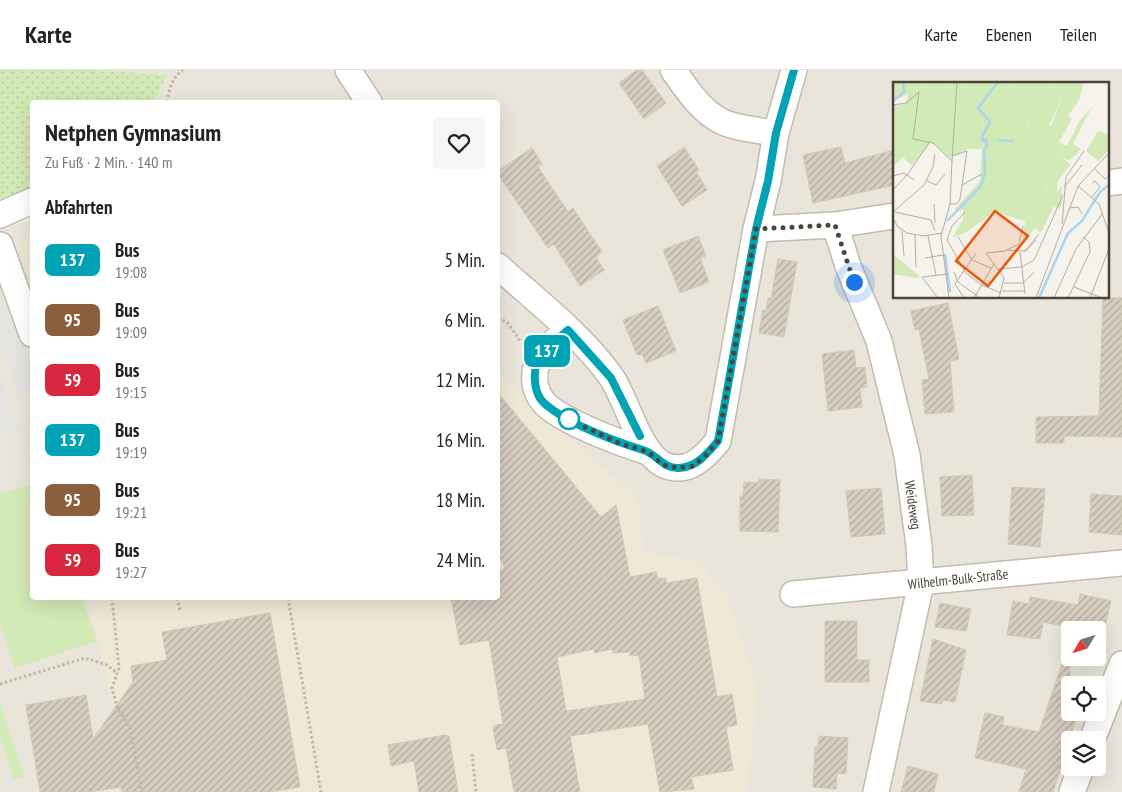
<!DOCTYPE html>
<html lang="de">
<head>
<meta charset="utf-8">
<style>
	body { margin:0; font-family:"PT Sans Narrow",sans-serif; background:#f6f6f6; color:#222; height:100vh; display:flex; flex-direction:column; font-size:19px; white-space:nowrap }
	* { box-sizing:border-box; margin:0 }
	p { font-size:16px; color:#767676 }
	.icon { flex:none; width:28px; height:28px; fill:none; stroke:currentColor; stroke-width:2; stroke-linecap:round; stroke-linejoin:round }
	.map { position:relative; flex:1; overflow:hidden }
	.sheet { position:absolute; left:30px; top:30px; width:470px; height:500px; display:flex; flex-direction:column; background:#fff; border-radius:5px; box-shadow:0 5px 20px #0002 }
	.sheet>* { flex:none }
	.badge { padding:0 10px; border-radius:8px; font-size:18px; line-height:32px }
	.needle { width:32px; rotate:232deg }
	.fabs { position:absolute; left:1061px; top:551px; display:grid; gap:10px }
	.fabs a { display:grid; place-items:center; width:45px; height:45px; border-radius:5px; background:#fff; box-shadow:0 5px 20px #0002; font-size:25px }
	.you { position:absolute; width:25px; height:25px; margin:-12px; border:4px solid #fff; border-radius:50%; background:#1a73e8; box-shadow:0 0 0 8px #1a73e833 }
	.map>.badge { position:absolute; translate:-50% -50%; box-shadow:0 0 0 2px #fff }
	h2 { padding:0 15px; font-size:19px; line-height:45px }
	.round { display:grid; place-items:center; flex:none; width:52px; height:52px; border-radius:5px; background:#f6f6f6 }
	.summary { display:flex; align-items:center; justify-content:space-between; height:85px; padding:0 15px }
	h1 { font-size:24px; font-weight:800; line-height:38px }
	ul { padding:0; list-style:none }
	li { display:flex; align-items:center; gap:15px; height:60px; padding:0 15px }
	li div { flex:1 }
	li b { display:block; font-size:19px }
	li em { font-style:normal }
	li .badge { min-width:55px; font-weight:700; text-align:center }
	header { display:flex; align-items:center; gap:30px; box-sizing:border-box; height:70px; padding:0 25px; background:#fff; border-bottom:1px solid #e0e0e0 }
	header strong { font-size:24px }
	nav { display:flex; gap:28px; margin-inline-start:auto; font-size:18px }
	.map>svg:first-child { display:block }
	.residential { fill:#eae5da; fill-rule:evenodd }
	.education { fill:#efe8d6 }
	.grass { fill:url(#grass-dots) }
	.pitch { fill:#d2eab5 }
	.parking { fill:#e5e3e0 }
	.building { fill:url(#building-hatch); stroke:#d3c7b4; fill-rule:evenodd }
	.lines { fill:none; stroke-linecap:round; stroke-linejoin:round }
	.minor-casing { stroke:#c2bbae; stroke-width:28 }
	.path { stroke:#c4b79f; stroke-width:3; stroke-dasharray:2.5 2.5; stroke-linecap:butt }
	.minor { stroke:#fff; stroke-width:25 }
	.line-casing { stroke:#fff; stroke-width:11 }
	.line { stroke:#00a3b4; stroke-width:8 }
	.walk { stroke:#4b4439; stroke-width:5; stroke-dasharray:0 9 }
	.stop-dot { fill:#fff; stroke:#00a3b4; stroke-width:2.5 }
	.labels { text-anchor:middle; dominant-baseline:central; stroke-width:4; stroke-linejoin:round; paint-order:stroke }
	.street-label { font-size:14px; fill:#4b4439; stroke:#fff }
	.inset-river { fill:none; stroke:#a9d4f2; stroke-width:2.5 }
	.inset-road { fill:none; stroke:#b2ada4; stroke-width:1 }
	.view { fill:#e8590c; fill-opacity:0.15; stroke:#e8590c; stroke-width:2.5 }
	.inset-edge { fill:none; stroke:#4b4439; stroke-width:2.5 }
</style>
</head>
<body>
<header>
<strong>Karte</strong>
<nav><a>Karte</a><a>Ebenen</a><a>Teilen</a></nav>
</header>
<div class="map">
<svg width="1122" height="722" viewBox="0 0 1122 722">
	<defs>
		<pattern id="grass-dots" width="8" height="8" patternUnits="userSpaceOnUse" patternTransform="scale(1.25)"><rect width="8" height="8" fill="#d2eab5"/><path d="M2 2h.1M6 6h.1" fill="none" stroke="#b6ca9c" stroke-width="1.8" stroke-linecap="round"/></pattern>
		<pattern id="building-hatch" width="6" height="6" patternUnits="userSpaceOnUse" patternTransform="scale(1.25)"><rect width="6" height="6" fill="#d8cfc1"/><path d="M-1 1l2-2M0 6l6-6M5 7l2-2" fill="none" stroke="#b1aa9e"/></pattern>
	</defs>
	<rect width="100%" height="100%" fill="#f6f3ec"/>
	<path class="residential" d="M95,0h1027v722h-1122v-564l32,-8v378h466v-496h-343l11,-27zM894,14h214v214h-214zM1070,560h28v28h-28zM1070,615h28v27h-28zM1070,670h28v28h-28z"/>
	<path class="education" d="M32,161v49l-13,-34z
		M498,298l3,8 137,123 5,53 56,9 28,36 31,94 -11,101h-614l-45,-194h410z"/>
	<path class="grass" d="M0,0h95l72,5 -13,27h-122v85l-32,12z"/>
	<path class="pitch" d="M32,414v114h50l15,43 -82,27 -15,-45v-129z
		M0,632l24,75 -10,3 -14,-44z"/>
	<path class="parking" d="M11,233l21,62v26l-12,5 -20,-54v-35z
		M0,306l18,51 -18,6z"/>
	<path class="building" d="M637,0h5l24,33 -22,16 -25,-36z
		M684,77l15,23 -3,2 11,18 -25,16 -25,-40z
		M841,77l4,16 49,-13v35l-81,18 -10,-48z
		M532,78l10,16 -4,3 30,45 5,-4 29,44 -6,5 8,13 -24,16 -26,-42 -6,4 -50,-74v-3z
		M698,166l8,20 -6,2 9,24 -29,11 -17,-43z
		M778,189l19,3 -13,75 -25,-4 4,-23 3,1 2,-13 3,1z
		M1103,228h19v139l-58,-1v7h-28v-26l63,-1z
		M948,233l11,56 -9,2 4,51 -29,2 -3,-34 7,-1 -10,-50 -4,1 -4,-19z
		M658,236l18,45 -30,12 -4,-9 -5,1 -14,-35z
		M854,280l2,18 9,-1 2,20 -7,1 2,19 -34,4 -6,-57z
		M498,323l103,124 15,-12 14,72 26,-5 2,7 8,-1v5l31,-5 20,119 15,-3 5,31 -11,2 7,43 -42,7 3,12 -34,3 -12,-68 -78,12 10,56h-66l-8,-44 -9,2 -4,-22 2,-3 8,-1 -14,-84 -29,5 -9,-47h47v-25l7,-6 -7,-11zM594,579l1,4 17,-4 1,4 17,-1v4l9,-1 6,44 -79,12 -9,-54z
		M972,405l2,40 -32,1 -2,-39z
		M759,409l21,1 -2,52 -38,-1v-35h3l1,-14 15,1z
		M1012,417l33,2 -5,58 -32,-3z
		M881,418l4,46 -34,3 -5,-46z
		M1091,424l31,2v39l-33,-3z
		M1080,524l31,7 -8,34 -5,-2v-3h-14l-41,-8 -3,17 -33,-4 6,-34 16,3 1,-7 48,8z
		M940,533l31,6 -5,22 -31,-4z
		M270,543l30,174 -30,5h-148l-1,-5 -33,5h-48l-14,-87 60,-10 7,44 40,-57 -2,-16 36,-6 -5,-28z
		M825,551h32v39h12v22h-44z
		M933,569l33,11 -11,52 -13,-2v4l-22,-3z
		M1066,582l4,1v59h8l-18,58 -7,22h-34l7,-23 -51,-11 10,-45 19,4 -2,8 37,7z
		M445,665l4,1 9,56h-39l-5,-31 -23,5 -3,-21z
		M819,666l29,2 -2,36 -9,-1 -1,16 -23,-2 2,-40h3z
		M908,696l30,8 -4,18h-33z"/>
	<g class="lines">
		<g class="minor-casing">
			<path id="minor" d="M348,0l21,32
				M673,0c15,21 32,48 58,55 14,4 30,6 45,8
				M1108,113l14,-2
				M0,145l32,-14
				M835,155l13,41 31,75 28,114 12,91 2,37 -45,209
				M756,159l79,-4 59,-9
				M0,175l32,89
				M498,196c38,35 84,69 114,112 15,23 28,76 52,87 24,10 40,-7 54,-24l38,-212 12,-48 8,-48 18,-63
				M568,260c-10,9 -27,21 -31,34 -4,12 -3,26 5,36 12,19 83,45 106,52
				M793,524l329,-31
				M1092,670l30,-76
				M1072,722l9,-24"/>
		</g>
		<path class="path" d="M167,32c2,-12 5,-25 16,-32
			M498,248l9,4 14,20
			M112,528l7,70 -7,20 5,19 13,21 12,64
			M177,528l3,12
			M288,528l33,194
			M0,614l85,-26 22,7 10,8
			M472,684l4,38"/>
		<use href="#minor" class="minor"/>
	</g>
	<g class="lines">
		<g class="line-casing">
			<path id="line" d="M640,366l-29,-58 -43,-48c-10,9 -26,21 -31,33 -4,12 -3,31 7,40 22,20 70,38 99,47 14,4 20,19 36,18 18,-1 28,-14 39,-27l38,-212 12,-48 8,-48 18,-63"/>
		</g>
		<use href="#line" class="line"/>
		<path class="walk" d="M569,349l47,23 32,10 15,13 14,3 16,-2 12,-10 13,-15 38,-212 79,-4 19,57"/>
	</g>
	<circle class="stop-dot" cx="569" cy="349" r="10"/>
	<g class="labels">
		<g class="street-label">
			<text transform="translate(913 435) rotate(82)">Weideweg</text>
			<text transform="translate(958 509) rotate(-6)">Wilhelm-Bulk-Straße</text>
		</g>
	</g>
	<g transform="translate(893 12)">
		<rect width="216" height="216" fill="#f6f3ec"/>
		<path d="M0,0h19l-4,12 -15,7zM29,0h29l-4,16 11,3 -3,22 4,1 5,-42h32l-17,21 5,15 -2,27 -1,4h-13l-18,9 -19,-16 -19,24 -9,-9 -10,10v-61l13,-2 -3,7 13,-8 1,16zM111,0h9l-16,28v39l-9,25v-32l-3,-6 3,-19 -6,-9 5,-3 -2,-6zM159,0h32l-5,18 -11,16 4,3 -13,23 8,4 13,-26 12,-13 -19,37 8,5 -12,12 -6,-4 2,-10 -12,15 -12,45 5,-10 3,1 -14,30 -13,16 3,-23 -17,-5 7,-19 -6,-9 20,-65 22,3 6,-16 6,-15 -13,-8zM216,48v20l-11,11 -12,-10 12,-20 8,3z" fill="#d2eab5"/>
		<path d="M19,0h10l-5,37 -4,-2 2,-13 -12,8zM58,0h13l-5,42 -4,-1 2,-21 -11,-3zM111,0l-11,15 -8,1 2,8 -5,2 11,13 -1,7 -7,8 3,6v31l9,-24v-39l16,-28h39l-2,5 13,8 -14,31 -21,-3 -7,36 -12,29 6,9 -7,19 -13,-5 -28,21 -15,6 11,-18v-10h-9l26,-29 4,-63 -5,-6v-9l12,-19zM173,65l-3,10 7,8 -13,18v9l5,-6v18l-3,5 -5,-3 -13,27 -6,-5 14,-30h-3l-5,9 -3,-1 9,-17v-13l6,-14zM0,172l26,22 -1,2 -25,-4z" fill="#d2eab5"/>
		<path class="inset-river" d="M0,19l11,-9 -1,-10M104,58l16,1M54,139l34,-35 4,-14 -1,-22 3,-4 -1,-7 -3,2 -1,-4 8,-15 -12,-14 20,-26M52,172l5,38M146,216l29,-65 14,-12 18,-29 10,-8"/>
		<path class="inset-road" d="M0,23l13,-2 13,-11 -6,47 20,4 19,18 -2,43 -9,32 8,62M59,79l5,-79M202,87l10,10 5,-3M0,94l11,-3 10,7M34,99l9,4 9,-11M69,103l20,-11M185,104l21,18 11,32M171,105l18,-22M0,108l14,-15 22,-32M199,115l8,-10 -5,-6 -3,2M41,122l1,19M57,122h7l3,-5 7,-48 -15,5M177,126l8,-1 4,7M0,130l31,-27 9,-18 2,-13M2,130l36,8 4,11M72,130l-13,14 -5,14 19,33 16,12 19,8M0,136l5,9 9,6 16,3 19,-3M169,142l4,-47 18,-26M9,149l2,25M22,153l1,32M35,154l8,39M65,155l14,23 19,8M114,168l18,1 14,-17M127,170l5,42M132,170l11,-12M32,176l18,-3M105,187l24,-2 12,-7 29,-65M61,190l4,10 22,16M111,201h19l11,-11M181,205l28,11M109,209h23M45,216l-16,-21 26,-3M71,216l-9,-14 21,-31M81,216l20,-34M106,216l5,-20 -18,-25 19,-2 14,-7 4,-18M143,216l42,-112 32,-34M161,216l22,-49 27,-36M175,216l22,-46 -1,-10 -6,-5M197,216l20,-52"/>
		<path class="view" d="M102,129l33,25 -40,50 -32,-25z"/>
		<rect width="216" height="216" class="inset-edge"/>
	</g>
</svg>
<div class="fabs">
<a><svg class="needle" viewBox="-14 -14 28 28"><path d="M0-13l5 13h-10z" fill="#e53935"/><path d="M0 13l5-13h-10z" fill="#767676"/></svg></a>
<a><svg class="icon" aria-label="locate" viewBox="0 0 24 24"><circle cx="12" cy="12" r="6"/><path d="M12 2v4M12 18v4M2 12h4M18 12h4"/></svg></a>
<a><svg class="icon" aria-label="layers" viewBox="0 0 24 24"><path d="M12 4l9 5-9 5-9-5zM3 14l9 5 9-5"/></svg></a>
</div>
<div class="you" style="left:854px;top:212px"></div>
<b class="badge" style="left:547px;top:281px;background:#00a3b4;color:#fff">137</b>
<section class="sheet">
<div class="summary"><div><h1>Netphen Gymnasium</h1><p>Zu Fuß · 2 Min. · 140 m</p></div><a class="round"><svg class="icon" aria-label="heart" viewBox="0 0 24 24"><path d="M12 20l-8-8c-3-5 5-10 8-4 3-6 11-1 8 4z"/></svg></a></div>
<h2>Abfahrten</h2>
<ul>
<li><span class="badge" style="background:#00a3b4;color:#fff">137</span><div><b>Bus</b><p>19:08</p></div><em>5 Min.</em></li>
<li><span class="badge" style="background:#8b5e3c;color:#fff">95</span><div><b>Bus</b><p>19:09</p></div><em>6 Min.</em></li>
<li><span class="badge" style="background:#d7263d;color:#fff">59</span><div><b>Bus</b><p>19:15</p></div><em>12 Min.</em></li>
<li><span class="badge" style="background:#00a3b4;color:#fff">137</span><div><b>Bus</b><p>19:19</p></div><em>16 Min.</em></li>
<li><span class="badge" style="background:#8b5e3c;color:#fff">95</span><div><b>Bus</b><p>19:21</p></div><em>18 Min.</em></li>
<li><span class="badge" style="background:#d7263d;color:#fff">59</span><div><b>Bus</b><p>19:27</p></div><em>24 Min.</em></li>
</ul>
</section>
</div>
</body>
</html>
